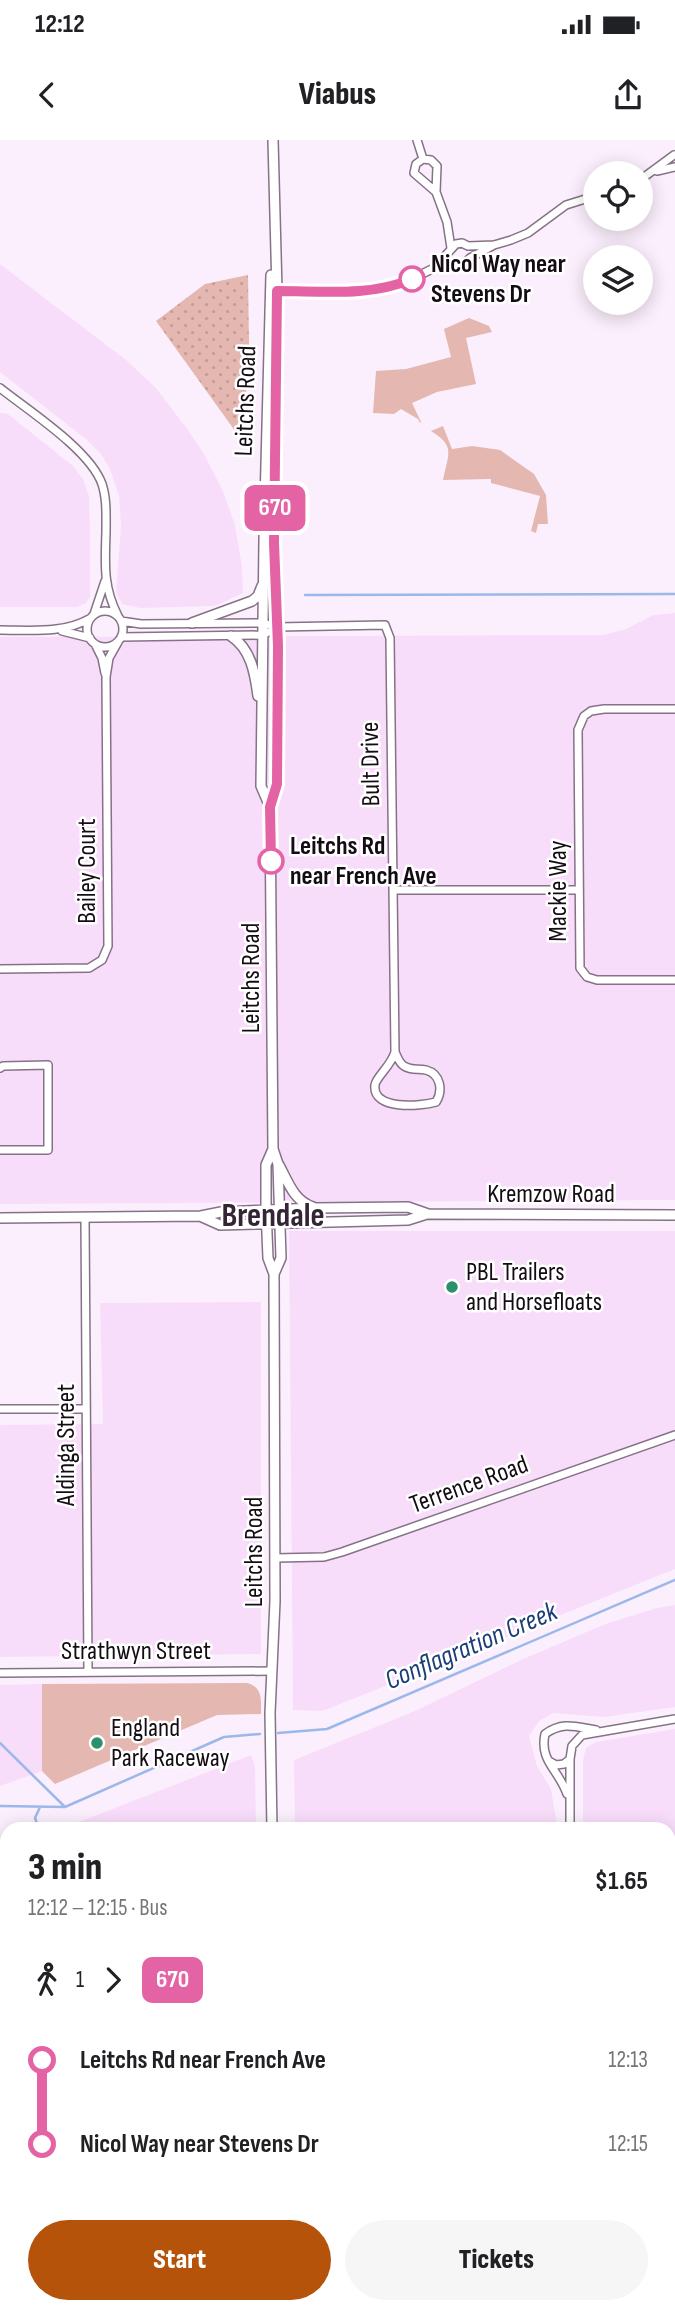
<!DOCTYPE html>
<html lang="en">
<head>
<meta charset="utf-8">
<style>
	body { margin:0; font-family:"Sofia Sans Condensed",sans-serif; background:#f6f6f6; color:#202124; height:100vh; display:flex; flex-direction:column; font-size:26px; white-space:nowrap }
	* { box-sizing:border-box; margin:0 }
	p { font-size:23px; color:#757577 }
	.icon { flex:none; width:38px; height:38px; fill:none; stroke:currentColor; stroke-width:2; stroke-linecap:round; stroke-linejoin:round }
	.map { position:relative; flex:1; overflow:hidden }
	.sheet { position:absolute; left:0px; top:1682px; width:676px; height:492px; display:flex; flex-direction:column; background:#fff; border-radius:21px 21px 0 0; box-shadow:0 4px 18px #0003 }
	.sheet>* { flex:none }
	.badge { padding:0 14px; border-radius:10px; font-size:24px; line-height:46px }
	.buttons { position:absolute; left:583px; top:21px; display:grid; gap:14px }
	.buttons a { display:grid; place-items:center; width:70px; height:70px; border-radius:50%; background:#fff; box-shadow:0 4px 18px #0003; font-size:35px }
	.map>.badge { position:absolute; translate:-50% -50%; box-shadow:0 0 0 4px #fff }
	.legs { display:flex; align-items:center; gap:10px; height:77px; padding:0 28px; font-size:23px }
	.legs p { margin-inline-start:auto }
	.headline { display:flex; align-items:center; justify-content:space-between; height:119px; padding:0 28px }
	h1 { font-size:38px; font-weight:800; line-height:52px }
	.primary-button { display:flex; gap:14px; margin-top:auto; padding:14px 28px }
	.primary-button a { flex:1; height:80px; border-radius:42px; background:#b45309; color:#fff; font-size:28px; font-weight:800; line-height:80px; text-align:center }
	.primary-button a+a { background:#f6f6f6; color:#202124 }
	ul { padding:0 28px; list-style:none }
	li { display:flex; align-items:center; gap:24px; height:84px; font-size:26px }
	li i { display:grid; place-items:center; width:10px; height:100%; margin:0 9px; background:currentColor }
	li i::after { content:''; width:18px; height:18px; margin:-9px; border:5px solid; border-radius:50%; background:#fff }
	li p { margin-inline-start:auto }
	li:first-child i { background:linear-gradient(#0000 50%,currentColor 0) }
	li:last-child i { background:linear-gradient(currentColor 50%,#0000 0) }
	.status { display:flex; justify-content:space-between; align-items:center; height:49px; padding:0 35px; background:#fff; direction:ltr }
	.status svg { height:19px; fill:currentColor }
	header { display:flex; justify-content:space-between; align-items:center; height:91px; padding:0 28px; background:#fff; font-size:32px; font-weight:800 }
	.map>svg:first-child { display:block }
	.built { fill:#f8ddfa }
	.grass { fill:url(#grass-dots) }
	.park { fill:#e4b7b1 }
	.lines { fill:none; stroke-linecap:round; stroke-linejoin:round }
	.stream { stroke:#9ab8e9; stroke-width:2.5 }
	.minor-casing { stroke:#857286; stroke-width:10 }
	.tertiary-casing { stroke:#857286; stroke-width:12 }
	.minor { stroke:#fff; stroke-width:7 }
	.tertiary { stroke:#fff; stroke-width:9 }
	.line-1-casing { stroke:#fff; stroke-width:16 }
	.line-1 { stroke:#e463a4; stroke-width:10 }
	.stop-1-dot { fill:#fff; stroke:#e463a4; stroke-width:3.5 }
	.poi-dot { fill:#2c906c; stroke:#fff; stroke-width:2.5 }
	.labels { text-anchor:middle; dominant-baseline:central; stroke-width:5; stroke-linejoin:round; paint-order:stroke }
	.stop-label { font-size:26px; font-weight:bold; fill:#130c13; stroke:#fff; text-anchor:start }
	.street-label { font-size:26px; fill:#130c13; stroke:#fff }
	.poi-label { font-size:26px; fill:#130c13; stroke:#fff; text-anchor:start }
	.water-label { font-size:28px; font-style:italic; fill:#1b3d78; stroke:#fff }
	.district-label { font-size:33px; font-weight:bold; fill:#342435; stroke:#fff }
</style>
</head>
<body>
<div class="status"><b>12:12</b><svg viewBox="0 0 49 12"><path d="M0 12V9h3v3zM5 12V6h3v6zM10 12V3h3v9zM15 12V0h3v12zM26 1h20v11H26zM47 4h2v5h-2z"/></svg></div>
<header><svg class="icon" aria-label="back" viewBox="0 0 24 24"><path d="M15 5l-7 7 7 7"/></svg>Viabus<svg class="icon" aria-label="share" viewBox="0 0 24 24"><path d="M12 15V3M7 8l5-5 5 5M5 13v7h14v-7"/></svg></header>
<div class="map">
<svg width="675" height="2172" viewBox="0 0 675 2172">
	<defs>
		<pattern id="grass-dots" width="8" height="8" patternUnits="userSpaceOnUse" patternTransform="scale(1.75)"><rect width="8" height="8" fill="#e4b7b1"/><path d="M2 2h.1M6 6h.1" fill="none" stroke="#c39c97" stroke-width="1.8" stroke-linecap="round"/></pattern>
	</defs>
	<rect width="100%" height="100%" fill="#fceffd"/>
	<path class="built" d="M0,124l126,96 30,28 32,42 17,26 18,35 12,34 7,42 1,26 -28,13 -75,2 -18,-4 -6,-12 5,-67 -2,-29 -9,-27 -9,-15 -14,-14 -87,-68z
		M0,273l8,1 65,52 10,13 6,17 1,39v62l-4,6 -9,4h-77z
		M675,473v587l-675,4v-567l604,-2 22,-6 27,-14z
		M289,1091h386v338l-352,142 -30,-1z
		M261,1162v352l-261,3v-232l103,-1 -3,-121z
		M675,1465v102l-71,10 -50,-4 -15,8 -10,15 8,30 14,23 6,36 -262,4 -1,-69 121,-49 108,-52 85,-36 49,-15z
		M42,1544v87l-42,15v-101z
		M675,1589v106h-6l-1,-6h-85v-69l3,-12 10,-6z
		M251,1615l4,11 1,63h-177v-7z
		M7,1782v384l11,1v5h-18v-387z
		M669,1886h6v201h-7z
		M299,2166l260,1v5h-260z"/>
	<path class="grass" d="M248,135l1,69 -6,98 -87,-121 49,-37z"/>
	<path class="park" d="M469,178l20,8 3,6 -26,6 10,46 -39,8 -25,11 9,19 -1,1 -2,-4 -17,-10 -7,5 -21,-1 3,-42 30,-2 45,-12 -7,-28z
		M443,286l9,23 20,-3 28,4 34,24 12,21 2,29h-10l-2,9 -5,-2 9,-35 -49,-13v-4l-48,1c5,-26 13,-34 -12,-49z
		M247,1543c16,4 14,17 14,31l-44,1 -162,69 -13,-13v-87z"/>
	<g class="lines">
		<path class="stream" d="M305,455l370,-1
			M278,1593l49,-4 348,-149
			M0,1603l65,64
			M0,1666l65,1 159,-70 36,-3
			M39,1689l-4,-11 5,-11
			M144,2166v2"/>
		<g class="minor-casing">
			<path id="minor" d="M417,0l6,19
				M423,19l8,1 6,6 -1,26 11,30 4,26
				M423,19l-7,5 -2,9 22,19
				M657,31l18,-4
				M640,40l34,-25
				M433,129l23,-25 6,-1 6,3 26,-1 17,-5 17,-7 38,-28 29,-9
				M272,151h96l17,-2 15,-4 32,-16 32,-5 6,-6 24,-13
				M0,248c29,23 90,62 102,96 5,15 4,32 4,48 -1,32 -3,55 12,84
				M87 489a18 18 0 1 1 36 0a18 18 0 1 1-36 0Z
				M94,474l11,-33
				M121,481l20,3 122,-1 14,4 108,-2 5,13 5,414c-4,14 -19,25 -20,33 -3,26 46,21 61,17 7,-11 5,-28 -10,-32 -8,-2 -14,1 -22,-4 -5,-3 -6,-8 -9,-14
				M0,490c32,0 63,4 91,-12
				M62,491l28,7
				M121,497l142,-2 14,-8
				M95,504l7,14 3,15
				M675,569h-71l-13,2 -7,5 -6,14 2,238 7,9 10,3h78
				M395,750h184
				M0,829l89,-1 13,-8 6,-14 -2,-269 3,-19 9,-16
				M0,928l3,-2 45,-1v85h-48
				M85,1077l3,455
				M0,1269h86
				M275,1418l49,-1 18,-5 333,-117
				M0,1533l272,-2
				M549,1621l7,4 8,-1 6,-5
				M567,1654c-8,-24 -28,-33 -22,-60 18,-13 31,-7 51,-4
				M567,1689l3,-3v-67l2,-13 10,-11 93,-16
				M351,2166v6
				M411,2166v6"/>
		</g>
		<g class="tertiary-casing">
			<path id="tertiary" d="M192,483l60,-22 6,-5 4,-10
				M231,496c20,13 24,37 27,60
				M270,667l-9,-21 3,-246 7,-265
				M273,1009l-7,16v45l2,48 6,16
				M279,1025c9,17 15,36 34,42
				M202,1077l18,8 188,-5 19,-6
				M0,1078l201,-2 20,-4 94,-4 93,-1 20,7 247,1
				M272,1689l-2,-116 5,-112 -1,-327 7,-16 -3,-94 -5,-15 -3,-342 7,-23 1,-138 -4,-103 3,-252 -4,-151
				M276,2172v-6"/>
		</g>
		<use href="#minor" class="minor"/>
		<use href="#tertiary" class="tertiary"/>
	</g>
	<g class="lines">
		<g class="line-1-casing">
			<path id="line-1" d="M271,721l-1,-54 7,-23 1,-138 -4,-103 3,-252c45,0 93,6 135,-12"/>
		</g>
		<use href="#line-1" class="line-1"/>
	</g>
	<g class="stop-1-dot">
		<circle cx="412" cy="139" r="12"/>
		<circle cx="271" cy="721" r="12"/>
	</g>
	<g class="poi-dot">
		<circle cx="452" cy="1147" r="7"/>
		<circle cx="97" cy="1603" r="7"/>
	</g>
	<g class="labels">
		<g class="stop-label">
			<text x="431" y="124">Nicol Way near<tspan x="431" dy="30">Stevens Dr</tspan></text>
			<text x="290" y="706">Leitchs Rd<tspan x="290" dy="30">near French Ave</tspan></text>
		</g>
		<g class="street-label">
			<text transform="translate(246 261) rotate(-88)">Leitchs Road</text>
			<text transform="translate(371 624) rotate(-91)">Bult Drive</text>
			<text transform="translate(87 731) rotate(-90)">Bailey Court</text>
			<text transform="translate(558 751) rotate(-90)">Mackie Way</text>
			<text transform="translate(251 838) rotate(-90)">Leitchs Road</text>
			<text x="551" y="1054">Kremzow Road</text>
			<text transform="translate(66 1305) rotate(-90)">Aldinga Street</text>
			<text transform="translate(469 1345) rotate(-20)">Terrence Road</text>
			<text transform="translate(254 1412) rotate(-90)">Leitchs Road</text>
			<text x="136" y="1511">Strathwyn Street</text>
		</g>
		<g class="poi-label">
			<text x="466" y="1132">PBL Trailers<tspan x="466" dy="30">and Horsefloats</tspan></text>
			<text x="111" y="1588">England<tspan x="111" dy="30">Park Raceway</tspan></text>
		</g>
		<g class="water-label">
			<text transform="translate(471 1506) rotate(-23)">Conflagration Creek</text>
		</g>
		<g class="district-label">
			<text x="273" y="1076">Brendale</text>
		</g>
	</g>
</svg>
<div class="buttons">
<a><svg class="icon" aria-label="locate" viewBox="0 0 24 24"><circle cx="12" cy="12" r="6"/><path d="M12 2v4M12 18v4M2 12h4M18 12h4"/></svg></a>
<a><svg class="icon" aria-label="layers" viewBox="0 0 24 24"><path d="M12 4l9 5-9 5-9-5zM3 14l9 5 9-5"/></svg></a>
</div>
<b class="badge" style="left:275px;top:368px;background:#e463a4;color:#fff">670</b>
<section class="sheet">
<div class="headline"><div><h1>3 min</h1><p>12:12 – 12:15 · Bus</p></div><b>$1.65</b></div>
<div class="legs"><svg class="icon" aria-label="walk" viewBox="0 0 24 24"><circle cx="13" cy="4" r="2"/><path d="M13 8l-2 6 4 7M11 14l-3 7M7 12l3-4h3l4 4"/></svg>1<svg class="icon" aria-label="forward" viewBox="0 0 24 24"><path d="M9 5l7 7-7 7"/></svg><b class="badge" style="background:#e463a4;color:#fff">670</b></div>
<ul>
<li><i style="color:#e463a4"></i><b>Leitchs Rd near French Ave</b><p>12:13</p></li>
<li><i style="color:#e463a4"></i><b>Nicol Way near Stevens Dr</b><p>12:15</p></li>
</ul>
<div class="primary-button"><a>Start</a><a>Tickets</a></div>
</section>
</div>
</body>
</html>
